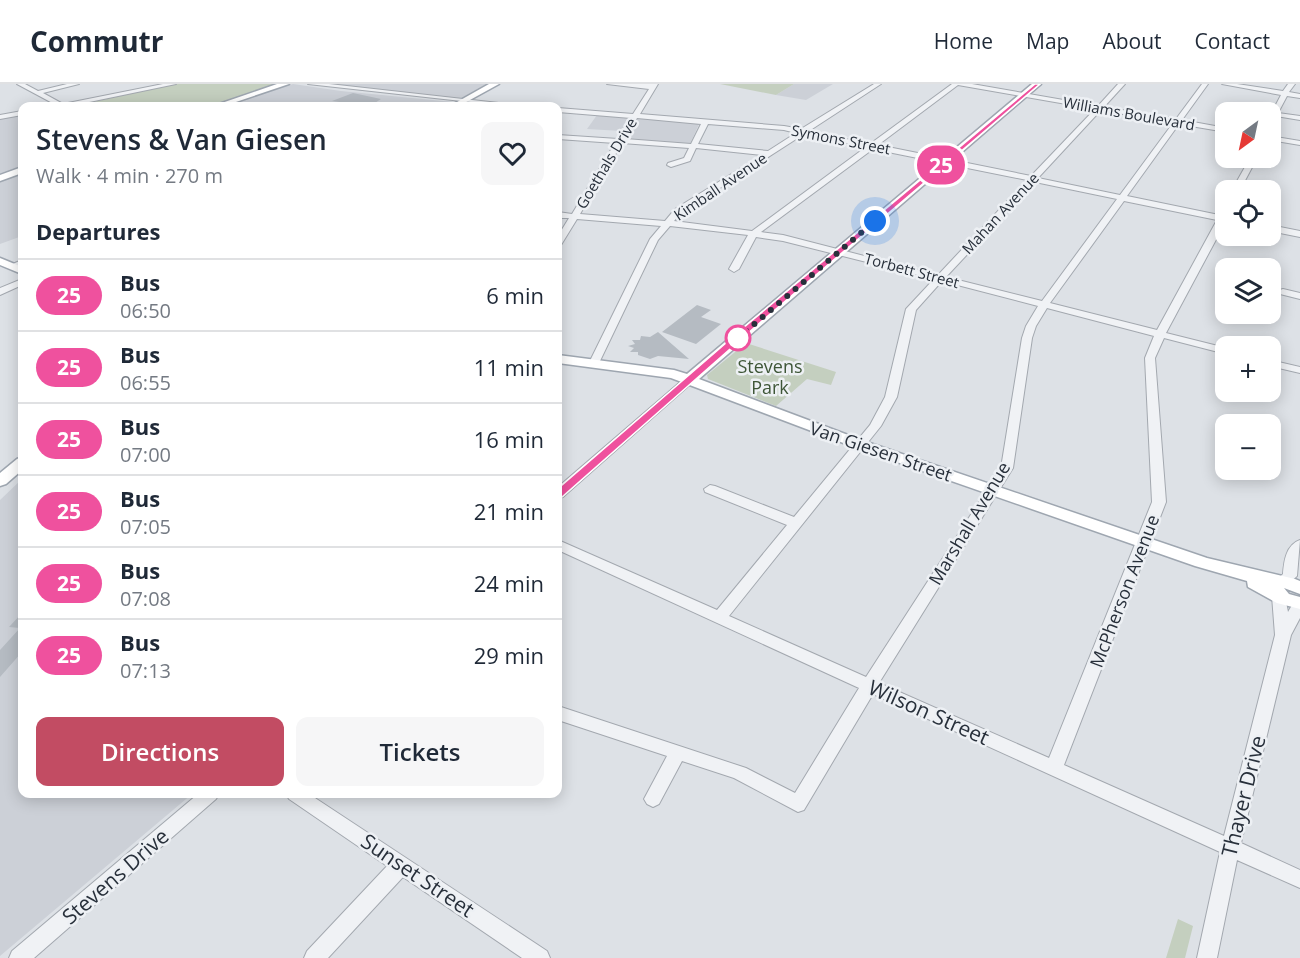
<!DOCTYPE html>
<html lang="en">
<head>
<meta charset="utf-8">
<style>
	body { margin:0; font-family:"Open Sans",sans-serif; background:#f6f6f7; color:#1f2937; height:100vh; display:flex; flex-direction:column; font-size:22px; white-space:nowrap }
	* { box-sizing:border-box; margin:0 }
	p { font-size:20px; color:#747a83 }
	.icon { flex:none; width:33px; height:33px; fill:none; stroke:currentColor; stroke-width:2; stroke-linecap:round; stroke-linejoin:round }
	.map { position:relative; flex:1; overflow:hidden }
	.side { position:absolute; left:18px; top:18px; width:544px; height:696px; display:flex; flex-direction:column; background:#fff; border-radius:12px; box-shadow:0 3px 15px #0003 }
	.side>* { flex:none }
	.badge { padding:0 12px; border-radius:20px; font-size:21px; line-height:39px }
	.needle { width:39px; rotate:213deg }
	.tools { position:absolute; left:1215px; top:18px; display:grid; gap:12px }
	.tools a { display:grid; place-items:center; width:66px; height:66px; border-radius:12px; background:#fff; box-shadow:0 3px 15px #0003; font-size:30px }
	.you { position:absolute; width:30px; height:30px; margin:-15px; border:4px solid #fff; border-radius:50%; background:#1a73e8; box-shadow:0 0 0 9px #1a73e833 }
	.map>.badge { position:absolute; translate:-50% -50%; box-shadow:0 0 0 3px #fff }
	h2 { padding:0 18px; font-size:22px; line-height:54px }
	.round { display:grid; place-items:center; flex:none; width:63px; height:63px; border-radius:12px; background:#f6f6f7 }
	.summary { display:flex; align-items:center; justify-content:space-between; height:102px; padding:0 18px }
	h1 { font-size:28px; font-weight:600; line-height:45px }
	.button { display:flex; gap:12px; margin-top:auto; padding:12px 18px }
	.button a { flex:1; height:69px; border-radius:12px; background:#c24c63; color:#fff; font-size:24px; font-weight:600; line-height:69px; text-align:center }
	.button a+a { background:#f6f6f7; color:#1f2937 }
	ul { padding:0; list-style:none }
	li { display:flex; align-items:center; gap:18px; height:72px; padding:0 18px; border-top:2px solid #e0e1e3 }
	li div { flex:1 }
	li b { display:block; font-size:22px }
	li em { font-style:normal }
	li .badge { min-width:66px; font-weight:700; text-align:center }
	header { display:flex; align-items:center; gap:36px; box-sizing:border-box; height:84px; padding:0 30px; background:#fff; border-bottom:2px solid #e0e1e3 }
	header strong { font-size:28px }
	nav { display:flex; gap:33px; margin-inline-start:auto; font-size:21px }
	.map>svg:first-child { display:block }
	.built { fill:#ccd0d7 }
	.green { fill:#c4cfbf }
	.building { fill:#b5bbc2 }
	.lines { fill:none; stroke-linecap:round; stroke-linejoin:round }
	.minor-casing { stroke:#a3a8af; stroke-width:2 }
	.major-casing { stroke:#9ea6b0; stroke-width:3 }
	.minor { fill:#f0f2f5; fill-rule:evenodd }
	.major { fill:#fff; fill-rule:evenodd }
	.line { fill:#ef519e; stroke:#fff; stroke-width:1.5 }
	.walk { stroke:#28303b; stroke-width:6; stroke-dasharray:0 10.8 }
	.stop-dot { fill:#fff; stroke:#ef519e; stroke-width:3 }
	.labels { text-anchor:middle; dominant-baseline:central; stroke-width:5; stroke-linejoin:round; paint-order:stroke }
	.far-street-label { font-size:15px; fill:#28303b; stroke:#edf0f4 }
	.park-label { font-size:18px; fill:#3e5637; stroke:#edf0f4 }
	.street-label { font-size:18px; fill:#28303b; stroke:#edf0f4 }
	.near-street-label { font-size:21px; fill:#28303b; stroke:#edf0f4 }
</style>
</head>
<body>
<header>
<strong>Commutr</strong>
<nav><a>Home</a><a>Map</a><a>About</a><a>Contact</a></nav>
</header>
<div class="map">
<svg width="1300" height="874" viewBox="0 0 1300 874">
	<rect width="100%" height="100%" fill="#dde1e6"/>
	<path class="built" d="M293,0l48,7 112,11 -7,4h-221z
		M325,0h162l-26,15z
		M794,0h39l-27,16 -30,-5z
		M22,30v53l-22,8v-57z
		M597,31l5,1 26,2 -6,13 -35,-2z
		M638,34l62,4 -10,22 -66,-4z
		M22,90v62l-22,8v-63z
		M22,395v315h170l-192,162v-456z"/>
	<path class="green" d="M177,0h101l-69,22h-124l-6,-1z
		M720,0h74l-18,11z
		M746,259l90,29 -5,13 -24,-6 -31,27 -68,-27 -1,-4z
		M1178,835l15,7 -8,32h-19z"/>
	<path class="building" d="M353,9l28,6 -11,7 -38,-5z
		M697,221l14,5 -10,7 20,7 -25,20 -34,-12z
		M658,248l31,27 -31,-3 -8,3 -12,-4v-3h-8l4,-4 -6,-2 7,-2 -3,-4h8l1,-4 9,1z
		M22,529v39l-22,25v-27l20,-22 -11,-1z"/>
	<g class="lines">
		<g class="minor-casing">
			<path id="minor" d="M17,0h8l13,7 29,-7h12l-36,9 20,11 100,-20h13l-106,22h-12z
				M308,0h21l196,22h-18z
				M607,0h51l-18,30 144,12 17,3 73,-45h7l-72,47 61,13 82,-60h20l126,22 20,-22h7l-21,23 72,12 26,-35h6l-26,36 44,8v4l-47,-8 -52,72 92,19 3,-5h4v11l-60,112 60,15v6l-62,-16 -9,20 11,144 -102,263 160,71 51,-201 -3,-39 2,-4h10l4,20 7,-12 5,-1v19l-9,17 -50,208 59,27v18l-63,-28 -20,98h-20l23,-106 -347,-158 -69,116 -6,2 -64,-34 -52,-17 -23,43 -6,3 -6,-3 -3,-5 23,-43 -109,-36v-14l188,62 49,25 64,-105 -301,-138v-10l159,70 70,-85 -82,-33 -1,-3 6,-4 5,1 79,31 76,-92 15,-28 21,-88 28,-30 -151,-38 -27,-4 -17,32 -5,3 -5,-3 19,-34 -78,-9 -12,14 -59,123 -5,3 -4,-1 -1,-2 61,-124 11,-13 -84,-7 -16,26 -3,1v-10l11,-18h-11v-6l14,2 43,-71 -57,-4v-4l60,4 13,-21 -73,-6v-4l75,6 16,-25zM958,1l137,24 -64,67 -153,-31zM1101,26l72,13 -53,72 -82,-17zM637,34l64,6 -10,20 -66,-5zM708,40l76,6 12,3 -28,18 -70,-7zM804,50l62,13 -114,84 -78,-10 7,-8zM622,59l67,5 -5,10 -16,5 -1,2 4,2 19,-6 6,-13 66,7 -87,54 -10,12 -85,-7zM873,65l154,31 -89,95 -155,-40 -22,-3zM1035,98l82,17 -75,102 -96,-24zM1124,117l93,19 -60,110 -107,-27zM942,197l96,25 -12,20 -4,12 -21,130 -135,209 -137,-61 152,-190 16,-29 19,-87zM1047,224l107,28 -9,22 7,144 -103,256 -170,-75 134,-215 19,-130 4,-12z
				M1222,0h15l46,7 5,-7h7l-6,8 11,2v4l-13,-2 -9,17 22,3v4l-24,-4 -6,8 1,-10 10,-19z
				M22,27v4l-22,4v-4z
				M1270,52l30,5v4l-30,-5z
				M1250,74h7l-17,32h-8z
				M1270,141l30,6v6l-30,-6z
				M22,176v6l-9,3 -5,-3z
				M22,195v6l-22,10v-7z
				M1283,205l17,4v6l-20,-5v-4z
				M1270,276l30,7v6l-30,-7z
				M690,292l4,1v4l-131,116 -5,1v-11l128,-110z
				M1300,456l-3,36 -12,11h-10l-2,-4 10,-9c1,-13 3,-29 17,-34z
				M198,710h21l-3,5 -182,159h-25l3,-7z
				M286,710h23l238,157 3,7h-28l-119,-81 -75,81h-24l3,-7 80,-85 -98,-67z"/>
		</g>
		<g class="major-casing">
			<path id="major" d="M277,0h12l-65,22h-11z
				M489,0h10l-40,22h-9z
				M1032,0h9l-342,295 165,62 343,117 88,21 5,2v13l-16,-6 5,6 11,3v12l-23,-6 -29,-16 -1,-6 -52,-15 -341,-119 -183,-69 -113,-15v-8l116,15 13,4z
				M22,83v6l-22,8v-6z
				M0,174l22,9v7l-22,-9z
				M22,373v13l-16,14 -6,2v-13l17,-14z"/>
		</g>
		<use href="#minor" class="minor"/>
		<use href="#major" class="major"/>
	</g>
	<path class="line" d="M1035,0h5l-285,243 -193,170h-8v-5l195,-169z"/>
	<g class="lines">
		<path class="walk" d="M738,254l137,-117"/>
	</g>
	<circle class="stop-dot" cx="738" cy="254" r="12"/>
	<g class="labels">
		<g class="far-street-label">
			<text transform="translate(1129 29) rotate(10)">Williams Boulevard</text>
			<text transform="translate(841 55) rotate(11)">Symons Street</text>
			<text transform="translate(606 79) rotate(-59)">Goethals Drive</text>
			<text transform="translate(720 102) rotate(-34)">Kimball Avenue</text>
			<text transform="translate(1000 129) rotate(-47)">Mahan Avenue</text>
			<text transform="translate(912 186) rotate(15)">Torbett Street</text>
		</g>
		<g class="park-label">
			<text x="770" y="282">Stevens<tspan x="770" dy="21">Park</tspan></text>
		</g>
		<g class="street-label">
			<text transform="translate(881 367) rotate(19)">Van Giesen Street</text>
			<text transform="translate(969 439) rotate(-59)">Marshall Avenue</text>
			<text transform="translate(1124 507) rotate(-69)">McPherson Avenue</text>
		</g>
		<g class="near-street-label">
			<text transform="translate(929 628) rotate(24)">Wilson Street</text>
			<text transform="translate(1243 712) rotate(-76)">Thayer Drive</text>
			<text transform="translate(418 791) rotate(34)">Sunset Street</text>
			<text transform="translate(115 792) rotate(-41)">Stevens Drive</text>
		</g>
	</g>
</svg>
<div class="tools">
<a><svg class="needle" viewBox="-14 -14 28 28"><path d="M0-13l5 13h-10z" fill="#e53935"/><path d="M0 13l5-13h-10z" fill="#747a83"/></svg></a>
<a><svg class="icon" aria-label="locate" viewBox="0 0 24 24"><circle cx="12" cy="12" r="6"/><path d="M12 2v4M12 18v4M2 12h4M18 12h4"/></svg></a>
<a><svg class="icon" aria-label="layers" viewBox="0 0 24 24"><path d="M12 4l9 5-9 5-9-5zM3 14l9 5 9-5"/></svg></a>
<a>+</a>
<a>−</a>
</div>
<div class="you" style="left:875px;top:137px"></div>
<b class="badge" style="left:941px;top:81px;background:#ef519e;color:#fff">25</b>
<section class="side">
<div class="summary"><div><h1>Stevens &amp; Van Giesen</h1><p>Walk · 4 min · 270 m</p></div><a class="round"><svg class="icon" aria-label="heart" viewBox="0 0 24 24"><path d="M12 20l-8-8c-3-5 5-10 8-4 3-6 11-1 8 4z"/></svg></a></div>
<h2>Departures</h2>
<ul>
<li><span class="badge" style="background:#ef519e;color:#fff">25</span><div><b>Bus</b><p>06:50</p></div><em>6 min</em></li>
<li><span class="badge" style="background:#ef519e;color:#fff">25</span><div><b>Bus</b><p>06:55</p></div><em>11 min</em></li>
<li><span class="badge" style="background:#ef519e;color:#fff">25</span><div><b>Bus</b><p>07:00</p></div><em>16 min</em></li>
<li><span class="badge" style="background:#ef519e;color:#fff">25</span><div><b>Bus</b><p>07:05</p></div><em>21 min</em></li>
<li><span class="badge" style="background:#ef519e;color:#fff">25</span><div><b>Bus</b><p>07:08</p></div><em>24 min</em></li>
<li><span class="badge" style="background:#ef519e;color:#fff">25</span><div><b>Bus</b><p>07:13</p></div><em>29 min</em></li>
</ul>
<div class="button"><a>Directions</a><a>Tickets</a></div>
</section>
</div>
</body>
</html>
